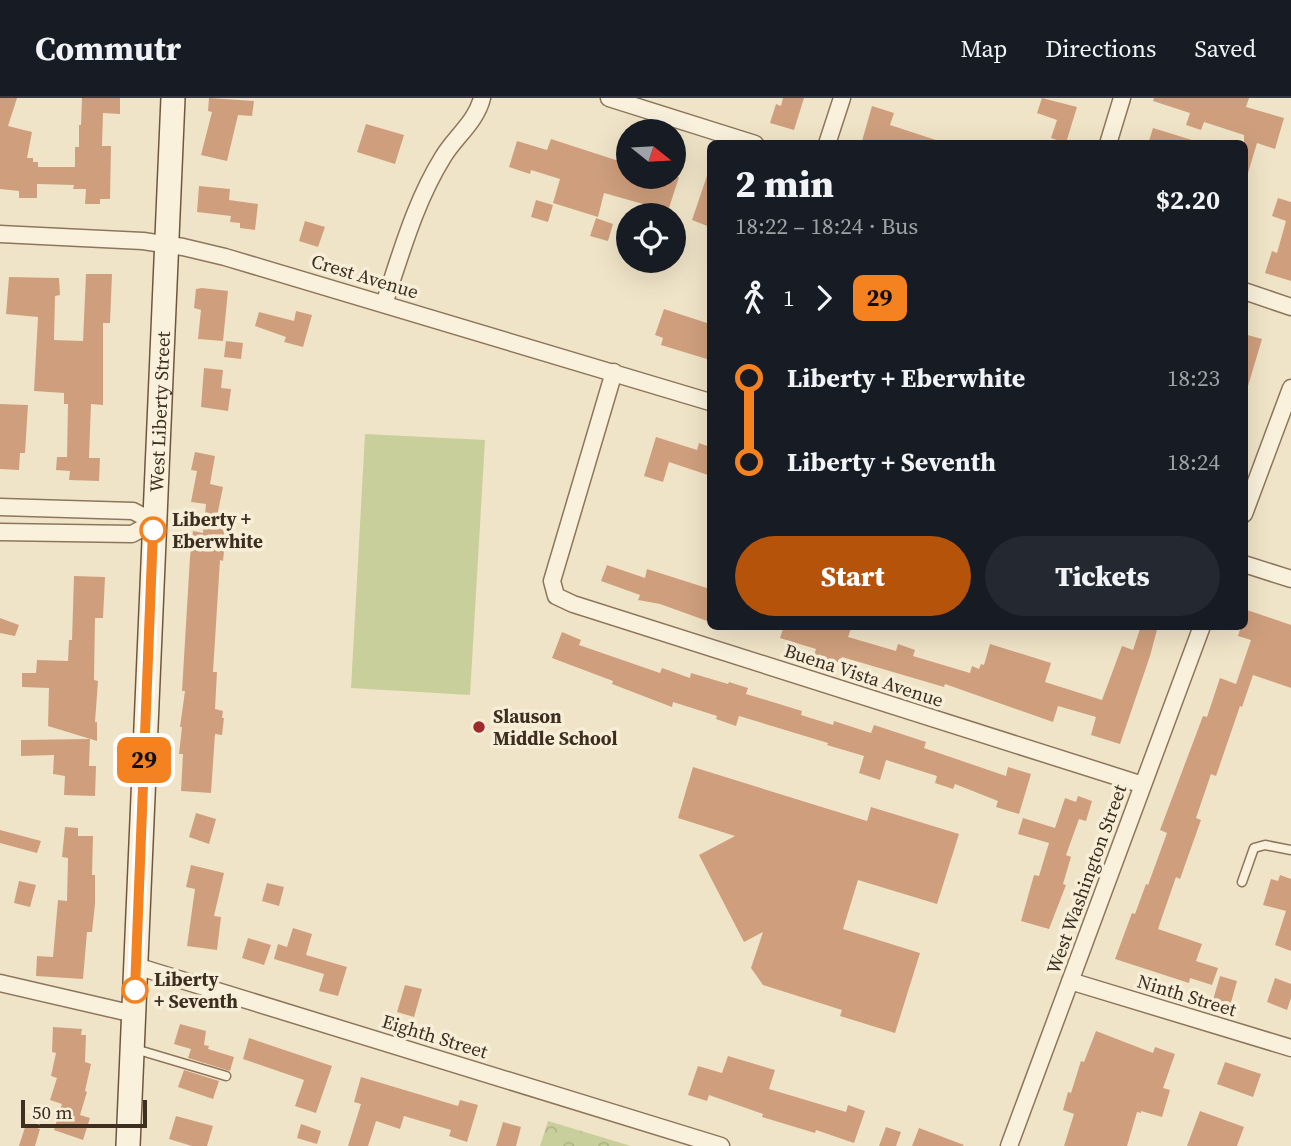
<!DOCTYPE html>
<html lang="en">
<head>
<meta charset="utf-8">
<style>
	body { margin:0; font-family:"Source Serif 4",serif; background:#242831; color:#f1f3f6; height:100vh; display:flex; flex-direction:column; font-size:26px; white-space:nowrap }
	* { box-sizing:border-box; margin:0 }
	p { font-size:23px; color:#9ea1a6 }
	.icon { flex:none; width:38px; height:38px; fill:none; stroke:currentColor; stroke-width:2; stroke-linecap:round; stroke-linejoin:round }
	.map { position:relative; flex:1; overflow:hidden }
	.drawer { position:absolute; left:707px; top:42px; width:541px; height:490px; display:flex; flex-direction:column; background:#171b24; border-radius:10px; box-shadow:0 7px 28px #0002 }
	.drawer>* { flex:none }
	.badge { padding:0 14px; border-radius:10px; font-size:24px; line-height:46px }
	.needle { width:46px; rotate:108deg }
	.buttons { position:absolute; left:616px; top:21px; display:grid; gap:14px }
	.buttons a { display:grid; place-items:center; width:70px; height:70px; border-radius:50%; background:#171b24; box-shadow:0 7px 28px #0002; font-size:35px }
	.scale { position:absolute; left:21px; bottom:18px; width:126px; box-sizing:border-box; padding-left:7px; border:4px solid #3d2e20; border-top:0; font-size:19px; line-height:24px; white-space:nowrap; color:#3d2e20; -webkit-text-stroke:5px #f7eed8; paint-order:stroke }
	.map>.badge { position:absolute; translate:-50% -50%; box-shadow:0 0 0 4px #fff }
	.legs { display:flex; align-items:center; gap:10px; height:77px; padding:0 28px; font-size:23px }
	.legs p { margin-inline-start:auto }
	.head { display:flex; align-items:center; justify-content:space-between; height:119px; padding:0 28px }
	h1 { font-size:38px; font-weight:800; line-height:52px }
	.cta { display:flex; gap:14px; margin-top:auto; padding:14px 28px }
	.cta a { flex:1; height:80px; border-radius:42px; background:#b45309; color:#fff; font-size:28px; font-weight:800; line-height:80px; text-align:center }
	.cta a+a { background:#242831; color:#f1f3f6 }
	ul { padding:0 28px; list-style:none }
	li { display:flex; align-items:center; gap:24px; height:84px; font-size:26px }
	li i { display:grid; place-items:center; width:10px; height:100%; margin:0 9px; background:currentColor }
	li i::after { content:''; width:18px; height:18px; margin:-9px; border:5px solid; border-radius:50%; background:#171b24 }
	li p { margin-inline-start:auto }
	li:first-child i { background:linear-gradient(#0000 50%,currentColor 0) }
	li:last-child i { background:linear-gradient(currentColor 50%,#0000 0) }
	header { display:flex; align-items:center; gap:42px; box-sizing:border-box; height:98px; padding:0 35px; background:#171b24; border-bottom:2px solid #363941 }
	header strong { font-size:33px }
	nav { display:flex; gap:38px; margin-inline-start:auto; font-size:24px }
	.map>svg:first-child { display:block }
	.park { fill:url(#park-crowns) }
	.pitch { fill:#c9cf9b }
	.building { fill:#cf9f7d }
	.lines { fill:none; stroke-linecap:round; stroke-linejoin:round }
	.lane-casing { stroke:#8d765c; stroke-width:11 }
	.street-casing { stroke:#8d765c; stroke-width:19 }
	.secondary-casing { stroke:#6f573f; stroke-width:26 }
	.lane { stroke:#faf1dc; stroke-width:8 }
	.street { stroke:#faf1dc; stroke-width:16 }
	.secondary { stroke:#faf1dc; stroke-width:23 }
	.line-1-casing { stroke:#fff; stroke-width:16 }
	.line-1 { stroke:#f58220; stroke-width:10 }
	.stop-1-dot { fill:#fff; stroke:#f58220; stroke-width:3.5 }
	.poi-dot { fill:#9e2a2b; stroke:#f7eed8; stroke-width:2.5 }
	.labels { text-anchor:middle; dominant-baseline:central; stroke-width:7; stroke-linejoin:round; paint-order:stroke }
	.street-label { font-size:19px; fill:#3d2e20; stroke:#f7eed8 }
	.stop-label { font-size:19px; font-weight:bold; fill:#3d2e20; stroke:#f7eed8; text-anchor:start }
	.poi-label { font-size:19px; font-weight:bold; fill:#3d2e20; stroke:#f7eed8; text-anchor:start }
</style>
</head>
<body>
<header>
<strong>Commutr</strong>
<nav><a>Map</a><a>Directions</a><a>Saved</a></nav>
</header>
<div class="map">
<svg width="1291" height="1048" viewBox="0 0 1291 1048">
	<defs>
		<pattern id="park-crowns" width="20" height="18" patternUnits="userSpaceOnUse" patternTransform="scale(1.75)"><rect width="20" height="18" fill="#c9cf9b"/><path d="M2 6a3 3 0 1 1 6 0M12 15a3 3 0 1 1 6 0" fill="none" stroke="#aeb285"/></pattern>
	</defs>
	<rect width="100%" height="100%" fill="#f0e4c8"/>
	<path class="park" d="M548,1023l83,25h-91z"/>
	<path class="pitch" d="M365,336l120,6 -15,255 -119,-7z"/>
	<path class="building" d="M0,0h17l-9,28 24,6 -5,26h6v4h5v5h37v-20h4v-22h2l1,-27h38v16l-17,-1 -1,33h9l-1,53h-10v5h-15l1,-15h-13l1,-4 -37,-1v14h-18v-7l-19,-2z
		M209,0l45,3 -2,15 -14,-1 -11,46 -26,-6 11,-43 -4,-1z
		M783,0h21l-10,32 -24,-7 6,-19 5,2z
		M1042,0l35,9 -11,36 -15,-5 6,-18 -20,-7z
		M1154,0h95l-3,9 38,11 -9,31 -18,-6 -9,30h-4v-38l-40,-13 -3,8 -15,-5 4,-12 -37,-12z
		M872,8l22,7 -4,12 49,16v3h-68l-9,-3z
		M366,26l38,11 -9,29 -38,-12z
		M1153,30l39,12v4h-44z
		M551,41l77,25v13h51l-11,34 -64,-18 -6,24 -45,-14 7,-24 -29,-9 -1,4 -21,-7 8,-26 30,9z
		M708,75h2v54l-18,-7z
		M199,88l31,3 -1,11 29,4 -3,26 -15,-2v-5l-10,-1 1,-6 -34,-4z
		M1278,100l13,4v79l-26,-8 7,-22 5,2 9,-32 -14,-5z
		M536,102l17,5 -5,17 -17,-5z
		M596,120l17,6 -5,17 -18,-5z
		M305,123l20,6 -7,20 -19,-6z
		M86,176h26l-2,49h-7v82l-12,-1 -2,54h11l-1,23 -30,-1 1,-9 -14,-1 1,-13h10l1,-53h-4v-11l-30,-2 4,-74 -32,-3 3,-37 50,1 1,17 -5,1 -1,44 29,1z
		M202,190l26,3 -5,50 -25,-2 3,-29 -7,-2 2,-19z
		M664,211l46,15v36l-49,-15 2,-7 -8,-3z
		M296,213l16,4 -9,32 -19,-5 2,-5 -31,-11 4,-14 35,9z
		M1244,236l18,5 -14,47 -4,-1z
		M226,243l17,2 -2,16 -17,-2z
		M204,270l19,2 -2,18 10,1 -3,22 -27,-4z
		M0,306l28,1 -3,48h-5l-1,17 -19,-1z
		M656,339l41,13 2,-7 11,4v20l-2,8 -39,-13 -6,20 -19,-6z
		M195,354l20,4 -5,28 13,3 -8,39 10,2 -2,13 2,1 -2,19 -3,-1 -7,112h4l-2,37 8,2 -1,7h2l-2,17 -7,-1 -4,59 -30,-2 2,-37h-4l3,-27h-2l5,-36h-3l8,-134 3,-26 10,2 3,-29 -15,-2 6,-31 -6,-1z
		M607,467l38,13 2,-9 63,20v33l-50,-18 -22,-4 2,-5 -39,-14z
		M74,478l31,1 -2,41h-8l-1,62 4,1 -3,41h2v19l-49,-15 1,-38 -27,-1v-14h14l1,-13 31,1 1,-21h3z
		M1247,512l44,15v63l-38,-13 -11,32 -2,-1 -24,70 -5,-2 -15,44 5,2 -21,59 -4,-2 -16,46 -2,6 44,15 -6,17 22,7 -6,17 -22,-7 -1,5 -74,-24 17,-46 3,1 11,-30 2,1 19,-52 -7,-3 43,-114 4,1 13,-39 16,6 15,-44 -13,-4 3,-10h3z
		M0,520l19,7 -4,11 -15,-3z
		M784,528h68l-4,11 48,14 2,-7 17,6 -2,6 57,17 2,-7 7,3 2,-5 3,1 6,-21 61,19 -6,19 57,18 20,-54 11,4 8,-24h17l-8,30 -30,88 -29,-9 5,-18 -38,-11 -5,16 -108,-38 -1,3 -102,-30 -2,6 -26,-8 2,-6 -36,-11z
		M562,534l19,8 -2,5 81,28 2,-5 28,10 1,-5 37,11 1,-2 19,6 -2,6 56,17 -1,4 32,10 1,-4 37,12 3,-8 52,17 -2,6 82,28 2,-9 23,7 -12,40 -23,-7 2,-6 -43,-17 -2,5 -18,-6 2,-7 -51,-16 -6,20 -21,-7 5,-17 -37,-11 1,-2 -89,-27 -3,10 -20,-7 1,-3 -44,-14 -1,5 -21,-8 -39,-15 1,-3 -61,-23z
		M90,641l-1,27h7l-1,30 -31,-1 1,-19 -12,-2 1,-19 -33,1v-16z
		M693,669l174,54 4,-14 88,27 -22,70 -79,-24 -15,49 77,24 -25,80 -55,-17 2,-6 -79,-25 -12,-17 12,-36 -19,10 -45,-87 36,-19 -57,-18z
		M1078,698l14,5 -6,20 -7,-2 -13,36 5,2 -8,27 3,1 -17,44 -28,-8 13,-46 5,1 10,-33 -31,-9 5,-16 32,10 10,-30 11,4z
		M196,715l20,6 -7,25 -20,-7z
		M65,729l13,1v8h15l-1,39h3v29l-3,28h-5l-4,47 -47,-3 1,-20 16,1 5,-57 9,1 1,-43 -6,-1z
		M0,732l41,11 -4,12 -37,-10z
		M191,767l33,8 -10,43 7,1 -4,33 -30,-4 8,-57 -9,-2z
		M1280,777l11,4v72l-16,-6 11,-34 -23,-6 8,-26 7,2z
		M19,783l17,4 -6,22 -16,-4z
		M267,785l17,4 -5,19 -17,-5z
		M293,830l19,6 -6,21 41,12 -9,29 -19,-5 5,-17 -50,-15 4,-15 9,3z
		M248,840l23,7 -7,20 -22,-7z
		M1220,878l17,5 -7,25 -17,-6z
		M1275,880l16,6v14l-4,12 -20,-8z
		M405,887l17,4 -8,28 -17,-5z
		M180,926l26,7 -2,14 5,1 -1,3 26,8 -4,14 -42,-13 3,-9 -17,-5z
		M53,929l29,2 -1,6h5l-1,27 6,2 -6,27 2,1 -7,23 10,3 -7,22 -29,-10 8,-26 -12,-4 7,-22 -6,-2 5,-23 -4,-1z
		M1096,933l57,22 2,-6 20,7 -12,34 7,2 -8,27 -21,-6v2l-4,-1 -10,34h-63l10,-32 -11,-4 5,-18 3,1 10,-32 3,1z
		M249,940l83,28 -16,47 -21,-7 9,-26 -61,-21z
		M728,958l47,14 -6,19 77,23 2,-7 17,6 -11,32 -38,-13 -1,3 -53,-16 1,-3 -54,-19 -2,6 -19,-6 10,-29 24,7z
		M1225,964l36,12 -8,23 -36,-13z
		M184,972l35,11 -6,18 -35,-12z
		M361,979l97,29 2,-6 18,5 -11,37 -18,-6 2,-6 -47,-14 -4,13 -24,-8 -8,25h-20l13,-42 -7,-2z
		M1200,1013l44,16 -7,19h-50z
		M176,1018l37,10 -6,20h-15l-23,-7z
		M503,1024l18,5 -5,19h-20z
		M26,1026l14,5 -5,17h-16z
		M301,1026l20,7 -4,13 -20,-6z
		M886,1029l15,5 -5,14h-17z
		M919,1030l45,17 -1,1h-51z"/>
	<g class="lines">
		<g class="lane-casing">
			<path id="lane" d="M1242,784l12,-34 11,-3 26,5
				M135,951l91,27"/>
		</g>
		<g class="street-casing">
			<path id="street" d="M609,0l146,46
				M827,46l15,-46
				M1108,46l14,-46
				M0,136l143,7 40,6 42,10 485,145
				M1244,193l47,16
				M384,206c17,-50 31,-102 59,-147 12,-20 33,-35 39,-59
				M614,274l-62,209 4,15 17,8 570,181
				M0,409l133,4 21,11
				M1244,416l47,-126
				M0,434l132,2 22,-12
				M1244,466l47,15
				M136,868l585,180
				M1070,883l221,67
				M0,885l134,31
				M1009,1048l193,-520"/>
		</g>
		<g class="secondary-casing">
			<g id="secondary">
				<path id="s1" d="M128,1048l45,-1048"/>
			</g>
		</g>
		<use href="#lane" class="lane"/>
		<use href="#street" class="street"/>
		<use href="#secondary" class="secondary"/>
	</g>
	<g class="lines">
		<g class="line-1-casing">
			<path id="line-1" d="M135,892l18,-460"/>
		</g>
		<use href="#line-1" class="line-1"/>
	</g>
	<g class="stop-1-dot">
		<circle cx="153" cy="432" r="12"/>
		<circle cx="135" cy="892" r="12"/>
	</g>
	<circle class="poi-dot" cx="479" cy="629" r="7"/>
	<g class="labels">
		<g class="street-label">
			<text transform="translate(365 178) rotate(17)">Crest Avenue</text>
			<text stroke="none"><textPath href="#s1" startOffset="735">West Liberty Street</textPath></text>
			<text transform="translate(864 577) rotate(18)">Buena Vista Avenue</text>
			<text transform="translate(1086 781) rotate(-70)">West Washington Street</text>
			<text transform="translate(1187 897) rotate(17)">Ninth Street</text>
			<text transform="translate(435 938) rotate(17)">Eighth Street</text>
		</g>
		<g class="stop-label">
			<text x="172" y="421">Liberty +<tspan x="172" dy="22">Eberwhite</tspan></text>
			<text x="154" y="881">Liberty<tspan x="154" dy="22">+ Seventh</tspan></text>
		</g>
		<g class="poi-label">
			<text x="493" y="618">Slauson<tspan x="493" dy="22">Middle School</tspan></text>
		</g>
	</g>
</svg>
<div class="buttons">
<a><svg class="needle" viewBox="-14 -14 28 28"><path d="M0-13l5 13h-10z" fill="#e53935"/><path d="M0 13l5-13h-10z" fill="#9ea1a6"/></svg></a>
<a><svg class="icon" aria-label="locate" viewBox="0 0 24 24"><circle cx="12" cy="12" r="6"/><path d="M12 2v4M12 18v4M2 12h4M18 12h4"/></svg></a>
</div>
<div class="scale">50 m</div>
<b class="badge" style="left:144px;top:662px;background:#f58220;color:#111">29</b>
<section class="drawer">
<div class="head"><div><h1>2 min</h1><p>18:22 – 18:24 · Bus</p></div><b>$2.20</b></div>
<div class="legs"><svg class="icon" aria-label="walk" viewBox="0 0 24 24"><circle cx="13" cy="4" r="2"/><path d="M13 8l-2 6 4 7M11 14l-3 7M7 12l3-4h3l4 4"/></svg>1<svg class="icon" aria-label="forward" viewBox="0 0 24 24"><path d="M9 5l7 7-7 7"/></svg><b class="badge" style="background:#f58220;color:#111">29</b></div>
<ul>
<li><i style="color:#f58220"></i><b>Liberty + Eberwhite</b><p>18:23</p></li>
<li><i style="color:#f58220"></i><b>Liberty + Seventh</b><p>18:24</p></li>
</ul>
<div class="cta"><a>Start</a><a>Tickets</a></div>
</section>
</div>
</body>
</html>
